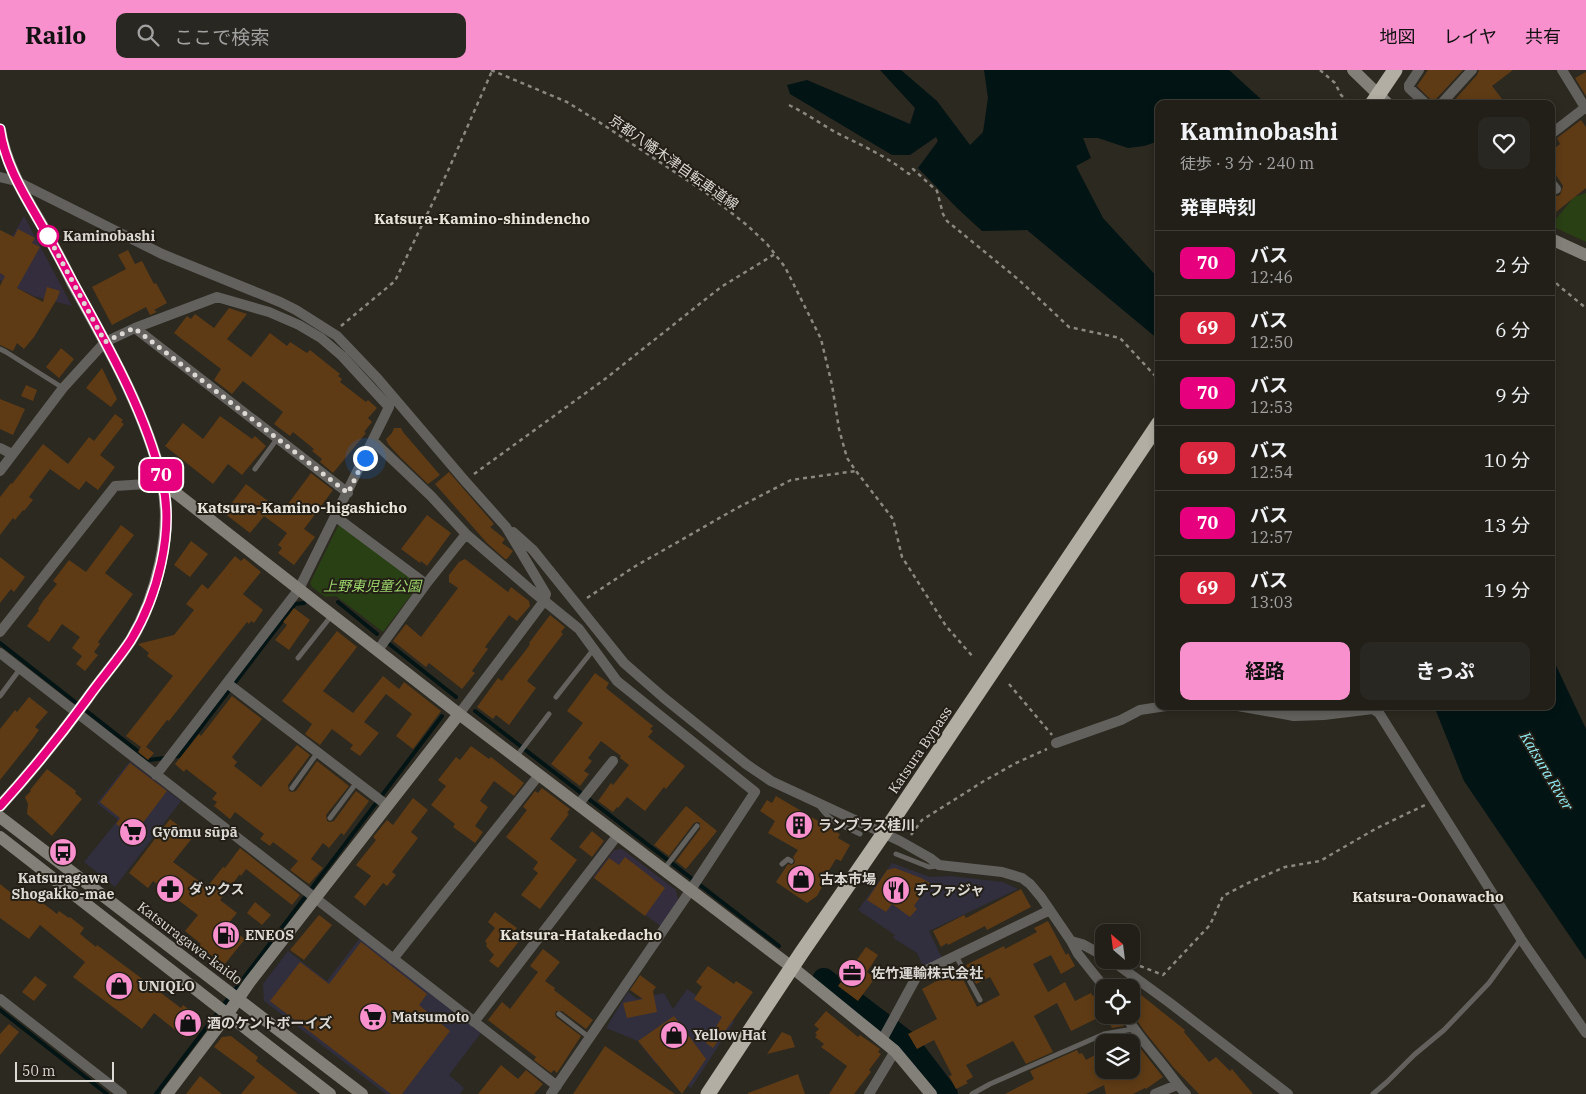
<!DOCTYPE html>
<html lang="ja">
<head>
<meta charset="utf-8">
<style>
	body { margin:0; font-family:"IBM Plex Serif","Noto Sans JP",serif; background:#292721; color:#f1f3f6; height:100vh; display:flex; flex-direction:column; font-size:19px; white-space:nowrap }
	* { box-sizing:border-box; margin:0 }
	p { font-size:16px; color:#a2a2a2 }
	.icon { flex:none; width:28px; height:28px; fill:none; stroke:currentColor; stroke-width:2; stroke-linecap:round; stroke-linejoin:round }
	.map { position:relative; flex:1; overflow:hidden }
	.panel { position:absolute; left:1155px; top:30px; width:400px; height:610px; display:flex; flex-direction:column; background:#211f18; border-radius:10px; box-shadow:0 2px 8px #0003,0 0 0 1px #3e3d37 }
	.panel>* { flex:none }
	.badge { padding:0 10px; border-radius:8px; font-size:18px; line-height:32px }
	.needle { width:32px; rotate:332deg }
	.buttons { position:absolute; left:1095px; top:854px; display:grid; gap:10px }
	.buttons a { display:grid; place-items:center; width:45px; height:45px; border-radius:10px; background:#211f18; box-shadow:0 2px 8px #0003,0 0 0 1px #3e3d37; font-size:25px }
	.scale { position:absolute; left:15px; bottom:12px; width:99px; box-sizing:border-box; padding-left:5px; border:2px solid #dcd9d4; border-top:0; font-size:14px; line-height:18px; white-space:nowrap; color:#dcd9d4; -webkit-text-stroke:4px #231f17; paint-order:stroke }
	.you { position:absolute; width:25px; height:25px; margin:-12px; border:4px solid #fff; border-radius:50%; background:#1a73e8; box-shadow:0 0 0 8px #1a73e833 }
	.map>.badge { position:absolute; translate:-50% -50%; box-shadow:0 0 0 2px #fff }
	h2 { padding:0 25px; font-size:19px; line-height:45px }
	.round { display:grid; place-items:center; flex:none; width:52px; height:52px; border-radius:10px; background:#292721 }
	.headline { display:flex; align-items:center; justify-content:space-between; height:85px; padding:0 25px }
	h1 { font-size:24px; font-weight:700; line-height:38px }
	.cta { display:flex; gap:10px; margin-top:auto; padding:10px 25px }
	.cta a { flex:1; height:58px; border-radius:10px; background:#f790cd; color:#111; font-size:20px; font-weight:700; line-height:58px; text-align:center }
	.cta a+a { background:#292721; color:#f1f3f6 }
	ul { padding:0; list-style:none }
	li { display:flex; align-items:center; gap:15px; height:65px; padding:0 25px; border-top:1px solid #3e3d37 }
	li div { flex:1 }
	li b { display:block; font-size:19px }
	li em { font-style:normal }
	li .badge { min-width:55px; font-weight:700; text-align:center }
	header { display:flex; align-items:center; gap:30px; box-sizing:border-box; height:70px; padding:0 25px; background:#f790cd; color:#111 }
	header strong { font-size:24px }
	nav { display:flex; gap:28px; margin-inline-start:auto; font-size:18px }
	.search { width:350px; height:45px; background:#292721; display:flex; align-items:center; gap:12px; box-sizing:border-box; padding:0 18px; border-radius:10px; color:#a2a2a2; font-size:19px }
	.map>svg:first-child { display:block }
	.commercial { fill:#312e3e }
	.industrial { fill:#332d3d }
	.green { fill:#293f14 }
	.water { fill:#031415 }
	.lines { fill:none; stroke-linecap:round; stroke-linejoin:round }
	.stream { stroke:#031415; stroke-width:4 }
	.river { stroke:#031415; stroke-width:24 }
	.building { fill:#5e3b15 }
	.path { stroke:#8b8881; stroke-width:2.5; stroke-dasharray:4 4; stroke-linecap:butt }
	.lane { stroke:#63615d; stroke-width:5 }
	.street { stroke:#63615d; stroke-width:10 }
	.secondary { stroke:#838079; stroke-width:12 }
	.highway { stroke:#b2aea3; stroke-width:15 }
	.line-casing { stroke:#fff; stroke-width:11 }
	.line { stroke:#e6007e; stroke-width:8 }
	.walk { stroke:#dcd9d4; stroke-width:5; stroke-dasharray:0 9 }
	.stop-dot { fill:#fff; stroke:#e6007e; stroke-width:2.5 }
	.labels { text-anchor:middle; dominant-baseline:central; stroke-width:4; stroke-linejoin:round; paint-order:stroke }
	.street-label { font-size:14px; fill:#dcd9d4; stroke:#231f17 }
	.stop-label { font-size:14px; font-weight:bold; fill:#dcd9d4; stroke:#231f17; text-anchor:start }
	.park-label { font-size:14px; font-style:italic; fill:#9dd66c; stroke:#231f17 }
	.poi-label { font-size:14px; font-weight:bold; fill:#dcd9d4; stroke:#231f17; text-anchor:start }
	.neighbourhood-label { font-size:15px; font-weight:bold; fill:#e9e4d9; stroke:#231f17 }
	.water-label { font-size:15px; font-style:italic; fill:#93f0f8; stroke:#231f17 }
</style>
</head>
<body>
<header>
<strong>Railo</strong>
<div class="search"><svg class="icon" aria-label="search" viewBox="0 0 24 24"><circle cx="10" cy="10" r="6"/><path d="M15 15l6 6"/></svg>ここで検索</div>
<nav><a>地図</a><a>レイヤ</a><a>共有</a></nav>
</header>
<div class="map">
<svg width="1586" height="1024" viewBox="0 0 1586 1024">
	<rect width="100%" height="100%" fill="#2c2920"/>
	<path class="commercial" d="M130,691l51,40 -66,86 -31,-25 34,-42 -21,-17z
		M892,793l38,14 21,-1 52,6 15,7 -89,42 13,27 -19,9 -6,-14 -24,-15 2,-3 -37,-25z
		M360,868l121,95 -32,42 15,13 -4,6h-74l-122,-93 -1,-17 25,-33 39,30z
		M687,919l47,33 -43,66 -36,-25 -17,-22 -32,-13 22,-36 9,7 27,-6 9,16z"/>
	<path class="industrial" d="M24,146l48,90 -38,-10 -34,-16v-22z
		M622,779l54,41 2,10 -16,27 -69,-50 21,-27z"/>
	<path class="green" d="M1586,123v49l-30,-14 -5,-3 23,-28z
		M339,454l75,56 1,10 -32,42 -47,-36 -11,1 -13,-10 -2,-4z"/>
	<path class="water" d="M880,0h21l36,31 33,44 13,-13 5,-34 -4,-28h245l34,31 23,3h-127v37l-15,5 -16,2 -30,-10h-15l8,20 -15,8 27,52 56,61v61l-132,-110 -45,1 -25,-23 -39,-40 20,-27 -2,-4 -26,18h-18l-102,-61 -3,-9 20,-5 103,44 5,-16z
		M1551,585l35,74v231l-122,-179 -30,-75h117z"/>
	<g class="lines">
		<path class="stream" d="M338,532l39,32
			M0,573l149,117 30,-4 116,-152 9,-1
			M388,573l68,54
			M475,641l304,235
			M0,940l107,84
			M156,1024l286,-378"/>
		<path class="river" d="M824,910l83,63 39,51"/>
	</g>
	<path class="building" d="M1428,0h35l-27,29 -2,4 -17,-17z
		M1479,0h34l-21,16 14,18h-55l26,-29z
		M1586,2v24l-11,-18z
		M1581,50l5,7v61l-35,28v-21l6,1 3,-1 3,-9 -12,-19v-16l9,-7 -3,-6z
		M18,159l17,9 -3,5 8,4 -23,41 26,14 4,-15 13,4 -3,8 -23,38 -10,12 -7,-6 -4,8 -13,-6v-59l5,-10 -5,-3v-43l14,7z
		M128,180l7,14 7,-3 12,23 2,-1 11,20 -13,7 3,2 -7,3 -4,-8 -34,18 -20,-38 34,-18 -8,-14z
		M229,238l18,6 -20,25 24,18 19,-24 17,13 3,-4 17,11 3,-3 30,24 -2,2 4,3 -2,3 26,20 2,-2 9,8 -9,10 4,4 -8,10 2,1 -33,40 -13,-11 2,-3 -10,-8 2,-2 -21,-17 -3,4 -16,-12 9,-12 -40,-31 -11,13 -18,-14 7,-11 -47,-36 13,-17 4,3 4,-5 19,14z
		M61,278l13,11 -15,19 -13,-11z
		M102,298l15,31 -6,8 -25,-19z
		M26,315l11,5 -4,11 -12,-5z
		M0,329l25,10 -12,26 -13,-6z
		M115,344l8,6 -2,2 3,2 -24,31 15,12 -17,23 -12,-9 -7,9 -29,-21 -21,28 4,3 -9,11 -1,-1 -8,10 -2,-2 -13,17v-38l11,-14 1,1 31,-40 25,20 21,-27 5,4z
		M220,346l32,23 3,-3 11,10 -24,29 -14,-11 -15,20 -48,-38 18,-23 20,16z
		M394,358h7l2,4 37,43 -12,9 -28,-27 -12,-13 -2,-5 6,-6z
		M449,402l45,52 -4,3 15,12 -3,4 11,8 -6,8h-2l-18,-16 -52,-59z
		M311,403l22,17 -29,39 11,8 -21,28 -16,-12 4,-5 -4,-3 9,-12 -23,-17 -14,17 -26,-20 22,-29 36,28z
		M427,445l24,18 -24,33 -6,-5 -1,2 -19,-14z
		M121,455l13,10 -29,38 28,21 -35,48 2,2 -6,8 4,3 -13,16 -9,-7 6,-8 -10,-8 8,-11 -18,-13 -13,18 -22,-16 12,-16 -1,-1 5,-8 14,-17 -4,-3 16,-21 17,12z
		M191,471l17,13 -18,23 -16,-12z
		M235,486l6,5 3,-3 17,14 -18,22 20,16 -9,13 -3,-2 -2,3 -2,-2 -78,99 -2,-1 -21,27 8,6 -6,7 -10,-8 3,-5 -15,-11 47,-60 -26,-20 2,-3 -11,-9 36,-9 20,-25 -8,-6 16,-20 6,5z
		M0,487l25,20 -11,15 -3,-3 -11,14z
		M465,489l43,33 3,-5 18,14 1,5 -13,15 -8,-6 -24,32 3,2 -16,22 3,2 -13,16 -33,-26 -3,4 -33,-26 13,-17 15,13 37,-49 -9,-6v-7l10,-13z
		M294,538l16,12 -21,30 -14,-10 12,-15 -4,-3z
		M550,545l15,12 -4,5 2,2 -36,47 9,7 -27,37 -13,-10 -3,4 -16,-12 21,-29 4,3 4,-6 20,-25 4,-6 -1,-1z
		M337,561l20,16 -34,44 30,22 30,-37 16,13 5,-7 37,29 -28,38 -17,-13 16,-22 -26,-20 -22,28 15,11 -19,23 -10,-7 3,-4 -21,-16 -12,16 -15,-11 7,-10 -30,-23z
		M595,603l14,10 -3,5 47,38 -3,3 3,2 -5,6 37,29 -19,23 -2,-2 -19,24 -18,-14 -9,11 -1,-1 -4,5 -15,-11 13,-18 2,2 16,-20 -9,-7 1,-2 -20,-15 -13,17 4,3 -8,10 5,3 -9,12 -29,-22 32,-41 -16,-12z
		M232,626l30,23 -30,38 5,5 -3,4 27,21 36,-42 13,10 -22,30 1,6 3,1 4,-1 21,-30 32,25 -23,29 1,6 3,1 4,-1 22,-30 13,10 -25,34 -3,-2 -12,15 -6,-5 -12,16 12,9 -14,16 -19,-14 8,-9 -25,-19 -3,4 -10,-7 4,-5 -29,-22 -5,7 -16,-13 3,-4 -5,-3 5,-6 -31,-24 -2,3 -9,-8 24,-30 2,2z
		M29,627l19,15 -13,15 4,3 -8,11 -31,39v-51l15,-19 2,2z
		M471,676l18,13 2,-2 33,26 -10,13 -20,-15 -14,20 8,6 -13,19 8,6 -8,11 -22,-16 2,-3 -24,-19 15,-19 -8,-6 18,-23 4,3z
		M130,693l37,28 -34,45 -17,-12 4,-6 -20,-16z
		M47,699l29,22 -1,2 7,6 -30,37 -25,-22 1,-10 -3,-7 6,-6 -1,-1z
		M542,718l28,21 -3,4 2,1 -19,25 27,21 -37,49 -19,-14 17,-22 -5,-4 5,-7 -32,-25 21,-27 -4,-3 2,-3 10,-13 3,2z
		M776,726l64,38 -2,4 12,7 -9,16 -5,-2 -8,13 -4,-1 -3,2v3l2,3 -4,6 3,2 -5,9 -10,7 -31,-21 12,-18 3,1 3,-1 1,-3 -2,-4 5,-7 -30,-17 7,-12 -15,-10 7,-11 5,3z
		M413,728l15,12 -17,22 7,6 -26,34 4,3 -9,11 -4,-3 -18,23 -11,-9 17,-21 -15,-11 20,-25 -3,-3 14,-17 6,5z
		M686,736l31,25 -31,38 -10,-8 24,-32v-6l-3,-1 -3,1 -25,33 -15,-11z
		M170,749l23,18 -20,25 34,25 16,-20 2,1 15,-20 60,47 -8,10 -46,-36 -5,7 -1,-2 -20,26 17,13 -10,12 18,14 -21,26 -25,-19 2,-2 -16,-13 13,-16 -45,-34 -5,7 -19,-15z
		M592,761l12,10 -12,16 -13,-10z
		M625,787l40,31 -20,28 -51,-38 15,-20 10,7z
		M895,798l26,10 9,5 -16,23 3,3 -7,8 -18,-13 -6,8 -19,-12 20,-30z
		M0,814l15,12 6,-8 16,14 2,-2 18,14 2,-3 10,7 1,-1 14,11 -4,6 16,13 1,-2 84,63 2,-3 18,13 -16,20 -31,-25 -12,16 -69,-52 12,-15 -45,-37 -11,14 -29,-21z
		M1021,819l10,18 -44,23 -2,-4 -37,19 -1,-2 -6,4 -8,-16 31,-16 2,3z
		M255,832l16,13 -9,10 -15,-12z
		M495,842l22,16 -5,6 8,6 -22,28 -9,-7 5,-6 -8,-9 1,-2 -2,-3 10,-13 -7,-6z
		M319,845l13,10 -28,35 -14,-10z
		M1048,851l18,34 2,-2 7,13 -14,8 -10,-19 -18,9 15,28 17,-10 10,19 16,-8 2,3 7,-4 4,3v20l-33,16 -14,-28 -23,13 19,36 -27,12 -13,-23 -47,24 7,12 -7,4 2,2 -12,6 -7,-13 3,-1 -18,-35 -17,9 -9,-15 29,-15 -15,-30 36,-20 19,38 23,-12 -10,-18 -14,7 -10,-19 38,-19 1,3 32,-17 -3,-4z
		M361,872l66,52 -8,11 31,26 -48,63h-11l-121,-93 30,-39 29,22z
		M866,877l12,8 -11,17 8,6 -17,23 -20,-15z
		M543,879l17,13 -15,19 10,7 -1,2 39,30 -7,9 -24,-18h-6l-1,3 1,3 25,19 -24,37 -3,-3 -3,3 -17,-13 2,-3 -48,-37 14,-18 8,7 28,-37 -8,-6z
		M708,896l26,18 2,-3 17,11 -40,56 -7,-5 16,-26 -28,-18 8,-12 -6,-5z
		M640,905l16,12 -3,4 4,21 -30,6 -4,-15 20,-4 -13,-9z
		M35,906l12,9 -13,16 -12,-9z
		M1131,917l54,43 -1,2 25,30 7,-5 14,14 2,-2 21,25h-54l-25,-26 -29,-36 -14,-20z
		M826,941l32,26 2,-2 20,14 -2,3 3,2 -12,16 2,2 -17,22h-25l18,-28 -26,-19 3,-3 -9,-7 2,-2 -2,-2 4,-4 -5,-4z
		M1105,945h13l6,11 -12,2z
		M674,946l32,43 -24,35 -44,-53z
		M9,954l10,8 -19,23v-21z
		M782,962l9,4 4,11 -28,7z
		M1129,964l34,43 -17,12 -1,-1 -12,6h-27l-2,-9 -18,9h-81l29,-15 -4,-8 47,-21 2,4 3,-1 4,7 18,-10v20h27v-28h-12l-3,-6z
		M231,966l27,21 -2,4 42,33h-57l14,-17 -41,-30 8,-10z
		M605,976l70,48h-102z
		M501,995l17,14 8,-9 17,14 -9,10h-56z
		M798,1004l7,20h-57v-1z
		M200,1006l22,18h-36z"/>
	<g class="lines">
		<path class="path" d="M491,0l76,32 32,20 106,70 43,34 19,18 18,23 36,72 11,46 7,44 8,29 9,13 37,48 9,38 44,69 28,32
			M1320,0l15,13 6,12 10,9
			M789,35c16,8 31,18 46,27 26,13 51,24 74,42l4,-5 24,22 6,23 4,7 72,59 50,47 51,11 39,42
			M1551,207l8,9 27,22
			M341,256l54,-45 52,-108 45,-102
			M474,404l131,-95 116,-92 54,-33
			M587,528l47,-31 103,-59 54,-28 65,-9
			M1009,614l43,51
			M911,765l11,-15 62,-39 32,-18 31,-14
			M1140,896l23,9 47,-50 13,-29 25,-13 37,-16 35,-6 57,-33 48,-23"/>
		<path class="lane" d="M0,279l6,3 57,36
			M255,399l22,-30
			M298,588l34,-43
			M0,626l20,-27
			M556,627l37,-47
			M516,687l33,-43
			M292,718l26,-36
			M818,734c10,17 25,22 42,30
			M330,748l27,-36
			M896,784l33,13 8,-1
			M782,794l6,-5 3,2
			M664,799l33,-43
			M825,805l19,10
			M956,886l24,44
			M559,944l31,24
			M972,1024l18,-10 114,-50 29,-5
			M1373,1024l14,-12 27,-27 30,-25 45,-47 32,-44"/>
		<path class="street" d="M1419,0l-10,15v3l17,16
			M1562,0l24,39
			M1441,34l31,-34
			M1551,64l35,-27
			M0,107l16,4 146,73 118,48 16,8 41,26 41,43 87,102 41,46 40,67 -2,7 -85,113
			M1551,113l5,6
			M135,258l213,165
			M373,371l58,55 35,38 65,56 48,39 38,52 138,111 -65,99 -139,203
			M0,378l12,6
			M0,401l63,-83 42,-46 30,-14 82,-31 52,15 30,13 22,13 21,18 47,51 -90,182 -143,186
			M336,447l90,67
			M513,462l20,18 91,113 40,35 82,66 25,17 129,60 30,17 9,7 63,7 20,6 8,6 11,13 30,44 7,13 27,34
			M0,562l115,-146 48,-3
			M378,580l48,-66 40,-50
			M0,583c186,144 371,289 557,433
			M227,613l161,123
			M1238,636l56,10 30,-1 49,-6
			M1372,636l1,3 6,4 142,226 65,94
			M1056,673l65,-23 19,-10 26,-4
			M578,735l35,-44
			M1071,871l11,3 22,12
			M393,889l146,-184
			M1111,890l59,43 118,91
			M0,929l122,95
			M1125,945c12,20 27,36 41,54 7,9 12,17 20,25
			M474,952l143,-186
			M882,970l36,-66 132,-64
			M869,1024l26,-43
			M1155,1024l22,-9"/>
		<path class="secondary" d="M1353,0l35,34
			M0,60c6,36 25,66 43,97 10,18 20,36 29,55 35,63 73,128 90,199 12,49 -6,117 -31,159 -13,20 -30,39 -44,59 -27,37 -56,73 -87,107
			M1551,169l35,16
			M163,413l296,231 334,254 102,83 36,43
			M0,747l362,277
			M0,767l330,257
			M167,1024l60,-79 22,-32 210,-269"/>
		<path class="highway" d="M1372,34l23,-34
			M708,1024l94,-142 82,-119 275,-410"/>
	</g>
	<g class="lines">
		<g class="line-casing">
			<path id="line" d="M0,59c5,36 24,65 41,95 11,19 21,38 31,57 35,64 73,129 90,200 13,50 -5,116 -31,159 -13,20 -30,39 -44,59 -27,37 -56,73 -87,107"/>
		</g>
		<use href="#line" class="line"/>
		<path class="walk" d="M48,166l-1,-2 58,108 29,-14 214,165 17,-35"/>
	</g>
	<defs>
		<g id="building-disc" transform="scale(1.4375)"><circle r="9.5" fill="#f790cd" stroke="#231f17"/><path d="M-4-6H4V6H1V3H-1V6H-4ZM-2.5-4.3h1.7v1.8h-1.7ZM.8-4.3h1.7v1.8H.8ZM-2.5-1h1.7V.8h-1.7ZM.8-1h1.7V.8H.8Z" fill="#111"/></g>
		<g id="supermarket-disc" transform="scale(1.4375)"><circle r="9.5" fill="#f790cd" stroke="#231f17"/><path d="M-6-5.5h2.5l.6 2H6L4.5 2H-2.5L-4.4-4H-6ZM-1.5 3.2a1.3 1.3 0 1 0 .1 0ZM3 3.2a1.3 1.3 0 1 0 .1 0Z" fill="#111"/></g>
		<g id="bus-disc" transform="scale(1.4375)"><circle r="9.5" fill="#f790cd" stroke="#231f17"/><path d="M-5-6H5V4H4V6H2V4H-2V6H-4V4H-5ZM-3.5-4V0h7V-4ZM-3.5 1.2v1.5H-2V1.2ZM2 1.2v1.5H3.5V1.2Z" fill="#111"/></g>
		<g id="shop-disc" transform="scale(1.4375)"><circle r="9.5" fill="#f790cd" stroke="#231f17"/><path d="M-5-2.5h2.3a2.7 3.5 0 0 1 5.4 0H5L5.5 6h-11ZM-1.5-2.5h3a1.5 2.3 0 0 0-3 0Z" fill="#111"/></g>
		<g id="pharmacy-disc" transform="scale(1.4375)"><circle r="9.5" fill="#f790cd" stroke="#231f17"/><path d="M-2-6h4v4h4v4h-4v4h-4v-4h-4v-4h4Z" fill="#111"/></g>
		<g id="restaurant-disc" transform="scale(1.4375)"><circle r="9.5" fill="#f790cd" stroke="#231f17"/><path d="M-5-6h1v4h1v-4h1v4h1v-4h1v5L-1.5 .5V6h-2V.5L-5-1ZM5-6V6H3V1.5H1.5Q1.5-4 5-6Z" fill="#111"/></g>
		<g id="fuel-disc" transform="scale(1.4375)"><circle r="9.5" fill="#f790cd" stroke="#231f17"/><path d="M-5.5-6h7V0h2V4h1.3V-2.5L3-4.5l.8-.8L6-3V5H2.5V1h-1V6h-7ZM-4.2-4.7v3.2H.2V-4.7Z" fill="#111"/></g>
		<g id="office-disc" transform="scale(1.4375)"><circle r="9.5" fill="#f790cd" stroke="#231f17"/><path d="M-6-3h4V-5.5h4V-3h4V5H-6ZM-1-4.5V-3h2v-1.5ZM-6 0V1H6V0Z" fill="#111"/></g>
	</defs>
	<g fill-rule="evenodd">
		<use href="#building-disc" x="799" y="755"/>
		<use href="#supermarket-disc" x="133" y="762"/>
		<use href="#bus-disc" x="63" y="782"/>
		<use href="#shop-disc" x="801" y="809"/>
		<use href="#pharmacy-disc" x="170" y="819"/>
		<use href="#restaurant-disc" x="896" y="820"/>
		<use href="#fuel-disc" x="226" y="865"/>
		<use href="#office-disc" x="852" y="903"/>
		<use href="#shop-disc" x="119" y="916"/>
		<use href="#supermarket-disc" x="373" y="947"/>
		<use href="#shop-disc" x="188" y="953"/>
		<use href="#shop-disc" x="674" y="965"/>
	</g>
	<circle class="stop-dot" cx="48" cy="166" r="10"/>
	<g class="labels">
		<g class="street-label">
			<text transform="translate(674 92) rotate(35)">京都八幡木津自転車道線</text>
			<text transform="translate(920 680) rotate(-56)">Katsura Bypass</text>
			<text transform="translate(190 873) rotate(37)">Katsuragawa-kaido</text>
		</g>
		<g class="stop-label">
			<text x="63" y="166">Kaminobashi</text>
		</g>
		<g class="park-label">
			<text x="372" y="516">上野東児童公園</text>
		</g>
		<g class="poi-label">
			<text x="818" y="755">ランブラス桂川</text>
			<text x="152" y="762">Gyōmu sūpā</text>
			<text x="63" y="808" text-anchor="middle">Katsuragawa<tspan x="63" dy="16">Shogakko-mae</tspan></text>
			<text x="820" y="809">古本市場</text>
			<text x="189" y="819">ダックス</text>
			<text x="915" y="820">チファジャ</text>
			<text x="245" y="865">ENEOS</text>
			<text x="871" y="903">佐竹運輸株式会社</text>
			<text x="138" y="916">UNIQLO</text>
			<text x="392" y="947">Matsumoto</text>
			<text x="207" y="953">酒のケントボーイズ</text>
			<text x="693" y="965">Yellow Hat</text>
		</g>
		<g class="neighbourhood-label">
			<text x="482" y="148">Katsura-Kamino-shindencho</text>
			<text x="302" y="437">Katsura-Kamino-higashicho</text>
			<text x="1428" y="826">Katsura-Oonawacho</text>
			<text x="581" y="864">Katsura-Hatakedacho</text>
		</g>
		<g class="water-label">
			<text transform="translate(1547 701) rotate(59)">Katsura River</text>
		</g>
	</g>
</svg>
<div class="buttons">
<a><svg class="needle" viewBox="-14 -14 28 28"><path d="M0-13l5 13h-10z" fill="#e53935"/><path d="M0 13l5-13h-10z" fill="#a2a2a2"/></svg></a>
<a><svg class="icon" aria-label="locate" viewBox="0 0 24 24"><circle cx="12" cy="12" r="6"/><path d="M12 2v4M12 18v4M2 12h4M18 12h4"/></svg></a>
<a><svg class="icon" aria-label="layers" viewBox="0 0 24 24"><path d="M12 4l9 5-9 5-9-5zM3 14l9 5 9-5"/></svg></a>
</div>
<div class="scale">50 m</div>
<div class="you" style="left:365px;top:388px"></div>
<b class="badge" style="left:161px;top:405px;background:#e6007e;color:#fff">70</b>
<section class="panel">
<div class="headline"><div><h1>Kaminobashi</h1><p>徒歩 · 3 分 · 240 m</p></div><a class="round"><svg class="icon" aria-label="heart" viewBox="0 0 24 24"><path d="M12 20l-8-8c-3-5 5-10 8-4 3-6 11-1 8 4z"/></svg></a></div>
<h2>発車時刻</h2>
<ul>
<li><span class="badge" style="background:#e6007e;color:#fff">70</span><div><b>バス</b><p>12:46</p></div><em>2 分</em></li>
<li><span class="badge" style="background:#d7263d;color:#fff">69</span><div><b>バス</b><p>12:50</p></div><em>6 分</em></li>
<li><span class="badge" style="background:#e6007e;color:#fff">70</span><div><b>バス</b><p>12:53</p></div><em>9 分</em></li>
<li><span class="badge" style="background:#d7263d;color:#fff">69</span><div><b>バス</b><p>12:54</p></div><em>10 分</em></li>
<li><span class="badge" style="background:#e6007e;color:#fff">70</span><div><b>バス</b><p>12:57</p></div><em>13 分</em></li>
<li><span class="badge" style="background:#d7263d;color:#fff">69</span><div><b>バス</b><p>13:03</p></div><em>19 分</em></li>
</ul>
<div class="cta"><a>経路</a><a>きっぷ</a></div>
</section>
</div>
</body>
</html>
